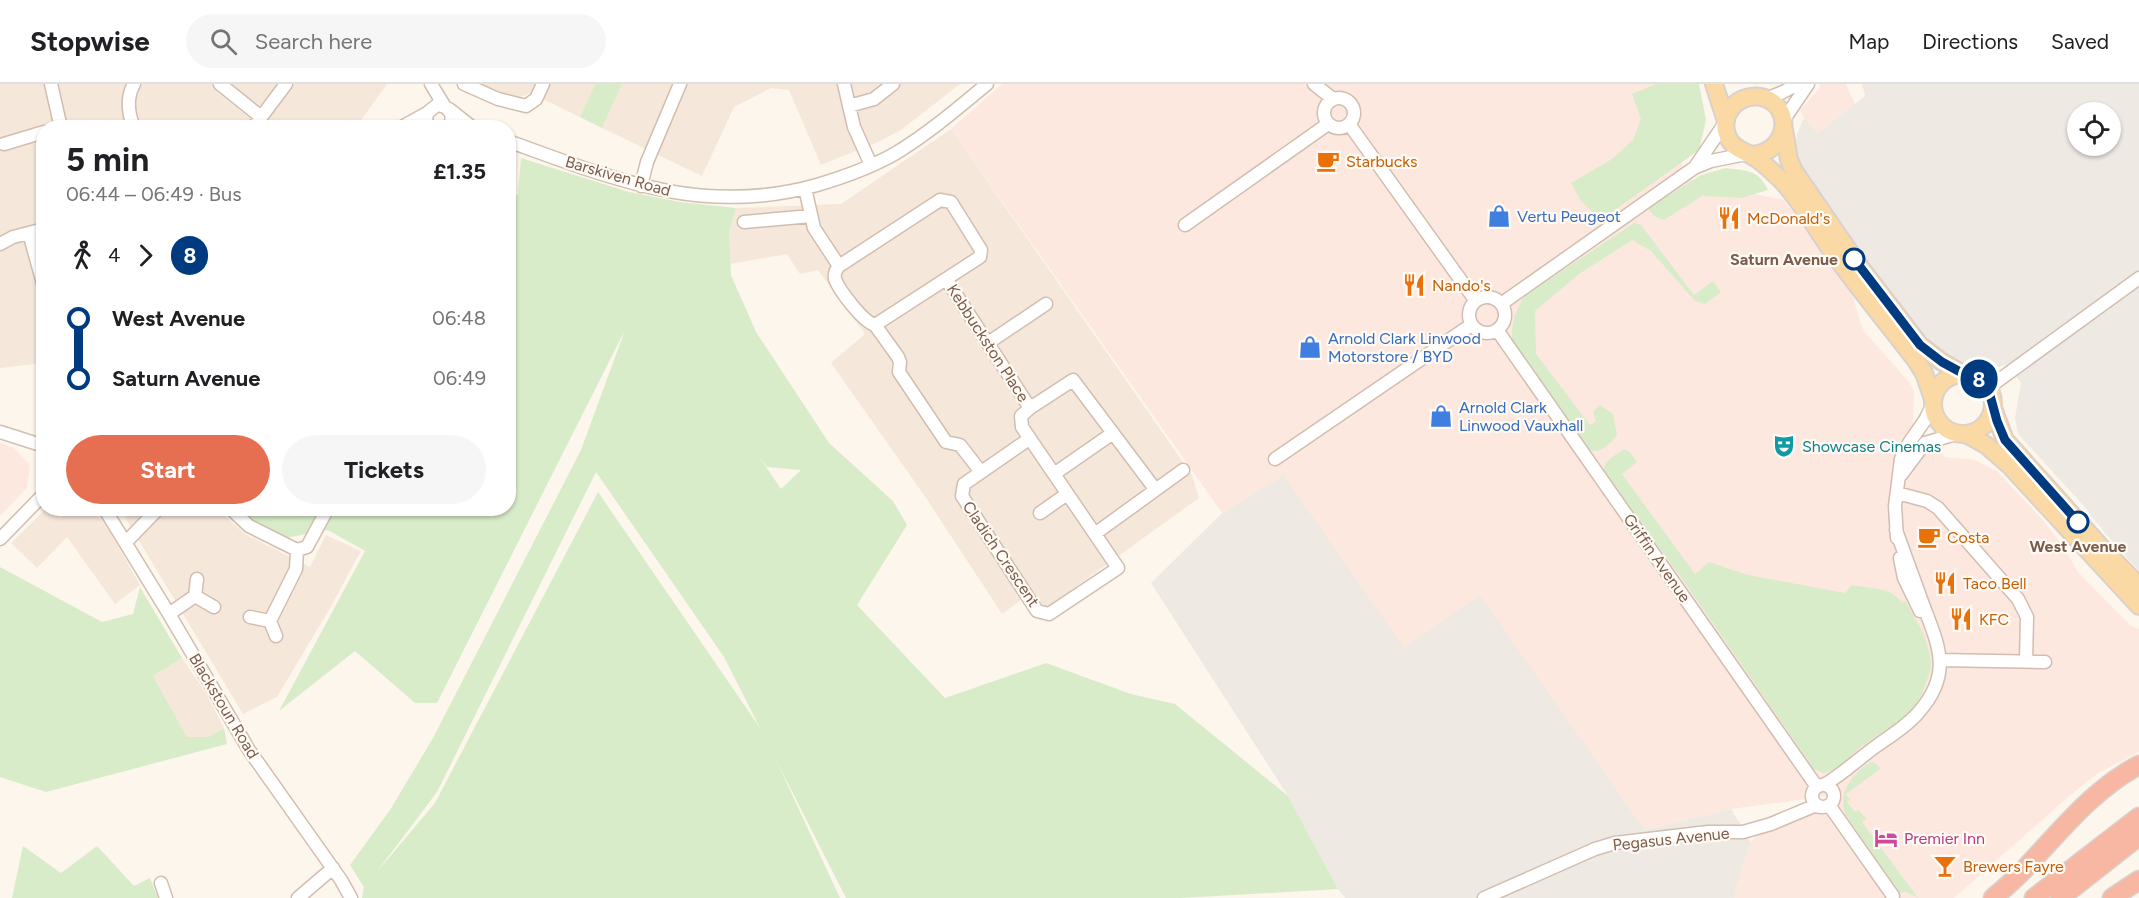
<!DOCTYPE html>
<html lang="en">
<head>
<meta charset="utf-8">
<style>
	body { margin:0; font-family:Figtree,sans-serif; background:#f6f6f6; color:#202124; height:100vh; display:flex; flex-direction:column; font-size:22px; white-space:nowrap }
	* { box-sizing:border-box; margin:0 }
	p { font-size:20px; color:#757577 }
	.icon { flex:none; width:33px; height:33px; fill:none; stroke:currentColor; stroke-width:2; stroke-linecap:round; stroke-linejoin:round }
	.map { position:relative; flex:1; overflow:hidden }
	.sheet { position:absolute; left:36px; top:36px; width:480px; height:396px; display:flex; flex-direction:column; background:#fff; border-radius:24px; box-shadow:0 2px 4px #0004 }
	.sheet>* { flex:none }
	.badge { padding:0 12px; border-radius:20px; font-size:21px; line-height:39px }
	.buttons { position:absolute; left:2067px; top:18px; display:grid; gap:12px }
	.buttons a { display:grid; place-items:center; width:54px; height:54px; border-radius:50%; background:#fff; box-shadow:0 2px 4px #0004; font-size:30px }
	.map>.badge { position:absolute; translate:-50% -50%; box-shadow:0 0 0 3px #fff }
	.legs { display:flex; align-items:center; gap:9px; height:66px; padding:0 30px; font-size:20px }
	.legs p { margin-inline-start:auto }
	.overview { display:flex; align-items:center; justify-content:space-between; height:102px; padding:0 30px }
	h1 { font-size:33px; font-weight:700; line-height:45px }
	.primary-button { display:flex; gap:12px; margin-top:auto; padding:12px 30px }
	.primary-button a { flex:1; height:69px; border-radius:36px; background:#e76f51; color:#fff; font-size:24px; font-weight:700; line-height:69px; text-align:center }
	.primary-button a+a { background:#f6f6f6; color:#202124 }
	ul { padding:0 30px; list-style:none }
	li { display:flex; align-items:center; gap:21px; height:60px; font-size:22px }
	li i { display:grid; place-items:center; width:9px; height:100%; margin:0 8px; background:currentColor }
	li i::after { content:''; width:15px; height:15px; margin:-8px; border:4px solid; border-radius:50%; background:#fff }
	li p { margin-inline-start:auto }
	li:first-child i { background:linear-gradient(#0000 50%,currentColor 0) }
	li:last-child i { background:linear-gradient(currentColor 50%,#0000 0) }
	header { display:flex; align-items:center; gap:36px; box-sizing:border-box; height:84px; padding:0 30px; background:#fff; border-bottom:2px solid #e0e0e0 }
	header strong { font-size:28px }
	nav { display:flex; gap:33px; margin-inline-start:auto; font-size:21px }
	.search { width:420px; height:54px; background:#f6f6f6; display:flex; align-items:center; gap:15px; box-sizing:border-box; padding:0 21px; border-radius:33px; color:#757577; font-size:22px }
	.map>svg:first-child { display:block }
	.residential { fill:#f5e8da }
	.commercial { fill:#fde8e0 }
	.industrial { fill:#efe9e4; fill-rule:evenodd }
	.green { fill:#d8ecc9; fill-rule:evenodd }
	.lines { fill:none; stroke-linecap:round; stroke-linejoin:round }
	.minor-casing { stroke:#d1beb0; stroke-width:15 }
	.major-casing { stroke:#dad1cd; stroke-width:20 }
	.highway-casing { stroke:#dad1cd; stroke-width:21 }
	.minor { stroke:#fff; stroke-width:12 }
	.major { stroke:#fbd9a5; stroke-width:16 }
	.highway { stroke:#f7b7a3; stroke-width:18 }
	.line-1-casing { stroke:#fff; stroke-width:14 }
	.line-1 { stroke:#003b80; stroke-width:9 }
	.stop-1-dot { fill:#fff; stroke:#003b80; stroke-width:3 }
	.labels { text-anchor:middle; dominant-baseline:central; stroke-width:4.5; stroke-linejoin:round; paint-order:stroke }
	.food-label { font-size:16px; fill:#c56008; stroke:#fffaf3; text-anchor:start }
	.street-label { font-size:16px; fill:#7a5c4d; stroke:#fffaf3 }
	.shop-label { font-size:16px; fill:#366cbe; stroke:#fffaf3; text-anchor:start }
	.stop-label { font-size:16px; font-weight:bold; fill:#7a5c4d; stroke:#fffaf3; text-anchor:end }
	.culture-label { font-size:16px; fill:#0d838f; stroke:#fffaf3; text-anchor:start }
	.hotel-label { font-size:16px; fill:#b23c85; stroke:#fffaf3; text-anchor:start }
</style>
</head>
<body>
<header>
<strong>Stopwise</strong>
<div class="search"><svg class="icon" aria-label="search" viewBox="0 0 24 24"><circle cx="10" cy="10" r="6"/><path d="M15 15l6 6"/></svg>Search here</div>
<nav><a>Map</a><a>Directions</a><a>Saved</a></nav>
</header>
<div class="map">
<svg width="2139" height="814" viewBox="0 0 2139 814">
	<rect width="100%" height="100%" fill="#fdf6ec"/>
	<path class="residential" d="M0,0h387l-31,43 -312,1 -1,235 -43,5z
		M479,0h116l-15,33 -50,-24 -13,5z
		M622,0h338l-59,46 -23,12 -57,23 -32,-75 -18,-2 -37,19 -32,69 -100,-48z
		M951,45l241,346 7,23 -164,118 -14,-16 -19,14 -76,-116 -95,-135 34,-29 -47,-64 -18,4 -13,-20 -57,10 -1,-31 7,-25 105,-4z
		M46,425h45l15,16 34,60 -25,19 -48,-67 -30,31 -26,-25z
		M120,425h98l27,25 65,33 16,-32 35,16 -31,57 -53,89 -34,17z
		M182,574l24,35 18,35 -16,9h-21l-34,-61z"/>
	<path class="commercial" d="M1002,0h684l7,11 -11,70 11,16 91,19 68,93 8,29 4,9 45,51 5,9 -1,32 32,34 30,3 22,11 44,47 22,28 15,26 52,53 9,4v123l-41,21 -31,25 -113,100h-219l1,-10 15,-46 5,-6 57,-23 23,-4 -8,-13 -97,13 -86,21 -165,-234 -76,53 -120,-174 -62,38 -271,-384z
		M1820,0h26l9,20 -37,29 -14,-15 -4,-8 19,-21z
		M0,359l14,5 16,17 -3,23 -27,28z"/>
	<path class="industrial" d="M1862,0h277v487l-34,-38 -22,-28 -65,-71 -3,-16 6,-35 -13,-19 -9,3h-13l-22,-5 -19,-9 -13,-10 -56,-67 -72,-101 -8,-20 -1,-10 2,-11 7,-16 14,15 47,-37zM2078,28h32v34h-32z
		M1284,391l120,173 76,-53 165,235 86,-21 20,33 -15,46 -1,10h-390l-7,-9 -50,-93 -137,-213 71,-70z"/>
	<path class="green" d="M595,0h27l-20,44 -22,-11z
		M1656,0h43l7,36 -7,30 -98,70 -20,-19 -10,-18 41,-24 21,-19 8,-21 -9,-25z
		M521,74l108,34 51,10 56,6 -7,25 2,42 25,57 73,111 64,58 14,24 -50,80 88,93 101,-35 85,31 44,10 113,92 50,93 -157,9h-335l-70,-138 64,138h-478l2,-11 -14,-22 40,-55 43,-72 148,-288 44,-120 -188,373h-22l-60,-52 -76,60 86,-160 -37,-21 -43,8 -32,-17 -13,-12 268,-1v-315l10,2zM754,365l13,18 34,3 -20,19zM596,388l128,185 36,71 -162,-236 -163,311 -59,70 61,-81z
		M1726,84c21,3 32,1 42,22l-26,8 -40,-2 -38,24 -10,-4 -6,-8 53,-33z
		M1634,139l7,2 53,70 19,-14 8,11 -16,12 -10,-3 -44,-50 -19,-11 -53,34 -44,37 1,43 54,71 6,-4 -3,-9 7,-7 13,9 4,21c-8,9 -15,19 -28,15l-77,-110c-1,-18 4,-29 12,-44z
		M1624,365l6,3 7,10 -15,12 73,100 14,-12 39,13 97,18 7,-8c18,4 39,1 50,18l3,-2 19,33 6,21 1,14 -11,30 -11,15 -50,34 -22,21 -13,4 -10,-4 -129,-186 -81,-111c-2,-11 12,-17 20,-23z
		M0,483l102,55 31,-8 7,-27 42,71 -29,18 34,61h21l16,-9 3,16 -181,48 -46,-15z
		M1871,678l6,2 3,5 -34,25 4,6 -3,2 8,10 4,-2 7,9 -4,3 56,76 -12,-6 -7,1 -54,-79c-7,-23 7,-40 26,-52z
		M23,762l38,27 36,-27 37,40 16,-8 8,20h-146z"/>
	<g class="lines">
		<g class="minor-casing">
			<path id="minor" d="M51,0l10,44
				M220,0l41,33
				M431,0l14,23
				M464,0l34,15 28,7 10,-7 7,-15
				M844,0l10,43 17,38
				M1314,0l19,15
				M1324 29a15 15 0 1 1 30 0a15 15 0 1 1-30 0Z
				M1766,15l17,-7 15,-8
				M849,22l25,-7 19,-15
				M449,25l24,19
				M1783,37l25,-37
				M1349,40l126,176
				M134,44c-6,-15 -8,-30 0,-44
				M253,44l33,-44
				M400,44l27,-15
				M430,44l-4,-7 1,-8 10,-8c13,1 19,12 11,23
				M508,57c105,38 196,76 309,44 27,-8 55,-18 79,-32 33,-20 62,-45 91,-69
				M4,60l40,-12
				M1695,83l30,-44
				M641,102l6,-24 33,-78
				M805,104l9,40 25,38
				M940,116l11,2 30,48 -1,7 -105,68c-12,-3 -36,-35 -40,-46 -1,-6 1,-9 4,-13z
				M744,138l67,-6
				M1185,141l143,-101
				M29,149l15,54
				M0,160l13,-7 31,-8
				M946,195l84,129
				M1469 231a18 18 0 1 1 36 0a18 18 0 1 1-36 0Z
				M1501,220l193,-136 17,-7 35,-7
				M875,241l23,32 2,5 -1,10 47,70 14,3 21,27
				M1497,246l320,457
				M988,259l58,-39
				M1988,304l151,-110
				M0,348l44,14
				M1029,355l-65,45 -2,12 75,115 12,3 69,-46 -96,-141 -1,-11 9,-8 43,-28 82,109
				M1275,375l196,-134
				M1054,390l59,-41
				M1901,391l24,-32 31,-9
				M1897,409l30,8 11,7 80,91 9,18 -1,44
				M104,424l65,106 80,136 92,130 10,18
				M230,424l19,18 48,24 10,-3 21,-39
				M1040,429l27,-19
				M1096,449l87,-63
				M1897,454l-2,-32 6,-47 8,-16 16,-23 8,-16
				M0,455l44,-45
				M126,458l33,-34
				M1900,474l4,20 16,33
				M197,495l-2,17 19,11
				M169,530l26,-18
				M250,533l20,4 6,15
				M270,537l26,-52 1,-19
				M1940,576l105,2
				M1824,701c20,-12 33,-25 51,-38 15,-11 31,-20 43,-34 37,-41 19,-70 3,-114 -8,-23 -17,-46 -25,-69
				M1812 712a11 11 0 1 1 22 0a11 11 0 1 1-22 0Z
				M1829,721l64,91
				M161,799l5,15
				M298,814l35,-30
				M1484,814l111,-49 20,-6 93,-11h35l28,-8 43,-18 7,1"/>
		</g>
		<g class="major-casing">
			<path id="major" d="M1714,0l12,37
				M1784,45l5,31 5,11 63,92 63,82 22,17 22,12
				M1752,71c38,-3 42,-51 9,-58 -23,-4 -43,18 -33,40 5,12 15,13 24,19 10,5 21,16 28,23 19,19 38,53 54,75 26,36 54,70 81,105l9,14 9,26
				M1933 320a30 30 0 1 1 60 0a30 30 0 1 1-60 0Z
				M1993,324l12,32 95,106 39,40
				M1966,350l20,11 24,21 129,140"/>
		</g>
		<g class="highway-casing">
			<path id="highway" d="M1993,814c13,-11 26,-22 37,-35 34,-36 64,-74 109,-98
				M2034,814l105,-81
				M2060,814l79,-62
				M2112,814l27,-18"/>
		</g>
		<use href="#minor" class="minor"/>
		<use href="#major" class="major"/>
		<use href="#highway" class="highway"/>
	</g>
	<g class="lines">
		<g class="line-1-casing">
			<path id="line-1" d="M1854,175l66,86 22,17 22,12 10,2 8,5 6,7 9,33 8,19 73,82"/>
		</g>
		<use href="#line-1" class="line-1"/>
	</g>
	<defs>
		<g id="cafe-bare" transform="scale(1.8)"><path d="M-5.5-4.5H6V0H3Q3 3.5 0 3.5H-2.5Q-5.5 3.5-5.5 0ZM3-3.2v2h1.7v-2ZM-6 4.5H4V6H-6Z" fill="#e8710a" stroke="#fffaf3" stroke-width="2.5" paint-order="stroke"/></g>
		<g id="shop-bare" transform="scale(1.8)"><path d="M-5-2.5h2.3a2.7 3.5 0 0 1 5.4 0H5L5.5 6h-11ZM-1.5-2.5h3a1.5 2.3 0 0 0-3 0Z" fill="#3f7fe0" stroke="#fffaf3" stroke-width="2.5" paint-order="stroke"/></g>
		<g id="restaurant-bare" transform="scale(1.8)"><path d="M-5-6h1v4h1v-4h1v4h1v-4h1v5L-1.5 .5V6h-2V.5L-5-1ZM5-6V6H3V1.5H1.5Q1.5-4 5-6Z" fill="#e8710a" stroke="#fffaf3" stroke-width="2.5" paint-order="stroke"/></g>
		<g id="theatre-bare" transform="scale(1.8)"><path d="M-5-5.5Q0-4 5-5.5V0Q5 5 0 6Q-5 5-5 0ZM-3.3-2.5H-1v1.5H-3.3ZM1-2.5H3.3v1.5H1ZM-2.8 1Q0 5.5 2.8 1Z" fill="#0f9aa8" stroke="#fffaf3" stroke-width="2.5" paint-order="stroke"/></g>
		<g id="hotel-bare" transform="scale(1.8)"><path d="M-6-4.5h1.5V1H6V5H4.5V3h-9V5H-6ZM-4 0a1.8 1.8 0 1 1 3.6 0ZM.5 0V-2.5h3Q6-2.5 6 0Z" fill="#d1479c" stroke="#fffaf3" stroke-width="2.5" paint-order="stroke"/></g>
		<g id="bar-bare" transform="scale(1.8)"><path d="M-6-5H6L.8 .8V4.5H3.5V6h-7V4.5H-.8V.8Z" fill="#e8710a" stroke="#fffaf3" stroke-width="2.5" paint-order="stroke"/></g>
	</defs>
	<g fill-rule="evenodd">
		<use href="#cafe-bare" x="1328" y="77"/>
		<use href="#shop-bare" x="1499" y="132"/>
		<use href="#restaurant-bare" x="1729" y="134"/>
		<use href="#restaurant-bare" x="1414" y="201"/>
		<use href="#shop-bare" x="1310" y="263"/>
		<use href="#shop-bare" x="1441" y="332"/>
		<use href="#theatre-bare" x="1784" y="362"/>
		<use href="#cafe-bare" x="1929" y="453"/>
		<use href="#restaurant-bare" x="1945" y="499"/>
		<use href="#restaurant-bare" x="1961" y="535"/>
		<use href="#hotel-bare" x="1886" y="754"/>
		<use href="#bar-bare" x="1945" y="782"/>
	</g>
	<g class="stop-1-dot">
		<circle cx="1854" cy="175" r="10"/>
		<circle cx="2078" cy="438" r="10"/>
	</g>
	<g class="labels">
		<g class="food-label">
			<text x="1346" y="77">Starbucks</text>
			<text x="1747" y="134">McDonald's</text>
			<text x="1432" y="201">Nando's</text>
			<text x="1947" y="453">Costa</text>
			<text x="1963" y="499">Taco Bell</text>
			<text x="1979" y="535">KFC</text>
			<text x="1963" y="782">Brewers Fayre</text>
		</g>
		<g class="street-label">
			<text transform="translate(618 92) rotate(16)">Barskiven Road</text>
			<text transform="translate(988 259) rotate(57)">Kebbuckston Place</text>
			<text transform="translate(1001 470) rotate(56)">Cladich Crescent</text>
			<text transform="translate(1657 474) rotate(55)">Griffin Avenue</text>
			<text transform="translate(224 622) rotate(59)">Blackstoun Road</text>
			<text transform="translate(1671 755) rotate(-6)">Pegasus Avenue</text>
		</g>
		<g class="shop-label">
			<text x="1517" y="132">Vertu Peugeot</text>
			<text x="1328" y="254">Arnold Clark Linwood<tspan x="1328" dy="18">Motorstore / BYD</tspan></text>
			<text x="1459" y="323">Arnold Clark<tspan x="1459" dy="18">Linwood Vauxhall</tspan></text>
		</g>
		<g class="stop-label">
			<text x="1838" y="175">Saturn Avenue</text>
			<text x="2078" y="462" text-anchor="middle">West Avenue</text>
		</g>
		<g class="culture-label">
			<text x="1802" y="362">Showcase Cinemas</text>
		</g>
		<g class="hotel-label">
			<text x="1904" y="754">Premier Inn</text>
		</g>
	</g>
</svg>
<div class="buttons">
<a><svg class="icon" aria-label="locate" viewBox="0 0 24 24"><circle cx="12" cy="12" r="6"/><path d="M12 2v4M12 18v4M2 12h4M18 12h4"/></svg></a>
</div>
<b class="badge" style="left:1979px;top:295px;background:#003b80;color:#fff">8</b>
<section class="sheet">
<div class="overview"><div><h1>5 min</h1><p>06:44 – 06:49 · Bus</p></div><b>£1.35</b></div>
<div class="legs"><svg class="icon" aria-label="walk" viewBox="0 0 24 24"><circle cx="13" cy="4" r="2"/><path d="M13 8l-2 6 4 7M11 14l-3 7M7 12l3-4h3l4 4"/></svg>4<svg class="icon" aria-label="forward" viewBox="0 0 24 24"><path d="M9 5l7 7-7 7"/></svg><b class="badge" style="background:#003b80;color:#fff">8</b></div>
<ul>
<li><i style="color:#003b80"></i><b>West Avenue</b><p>06:48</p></li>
<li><i style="color:#003b80"></i><b>Saturn Avenue</b><p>06:49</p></li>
</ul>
<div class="primary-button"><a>Start</a><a>Tickets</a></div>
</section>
</div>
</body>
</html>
